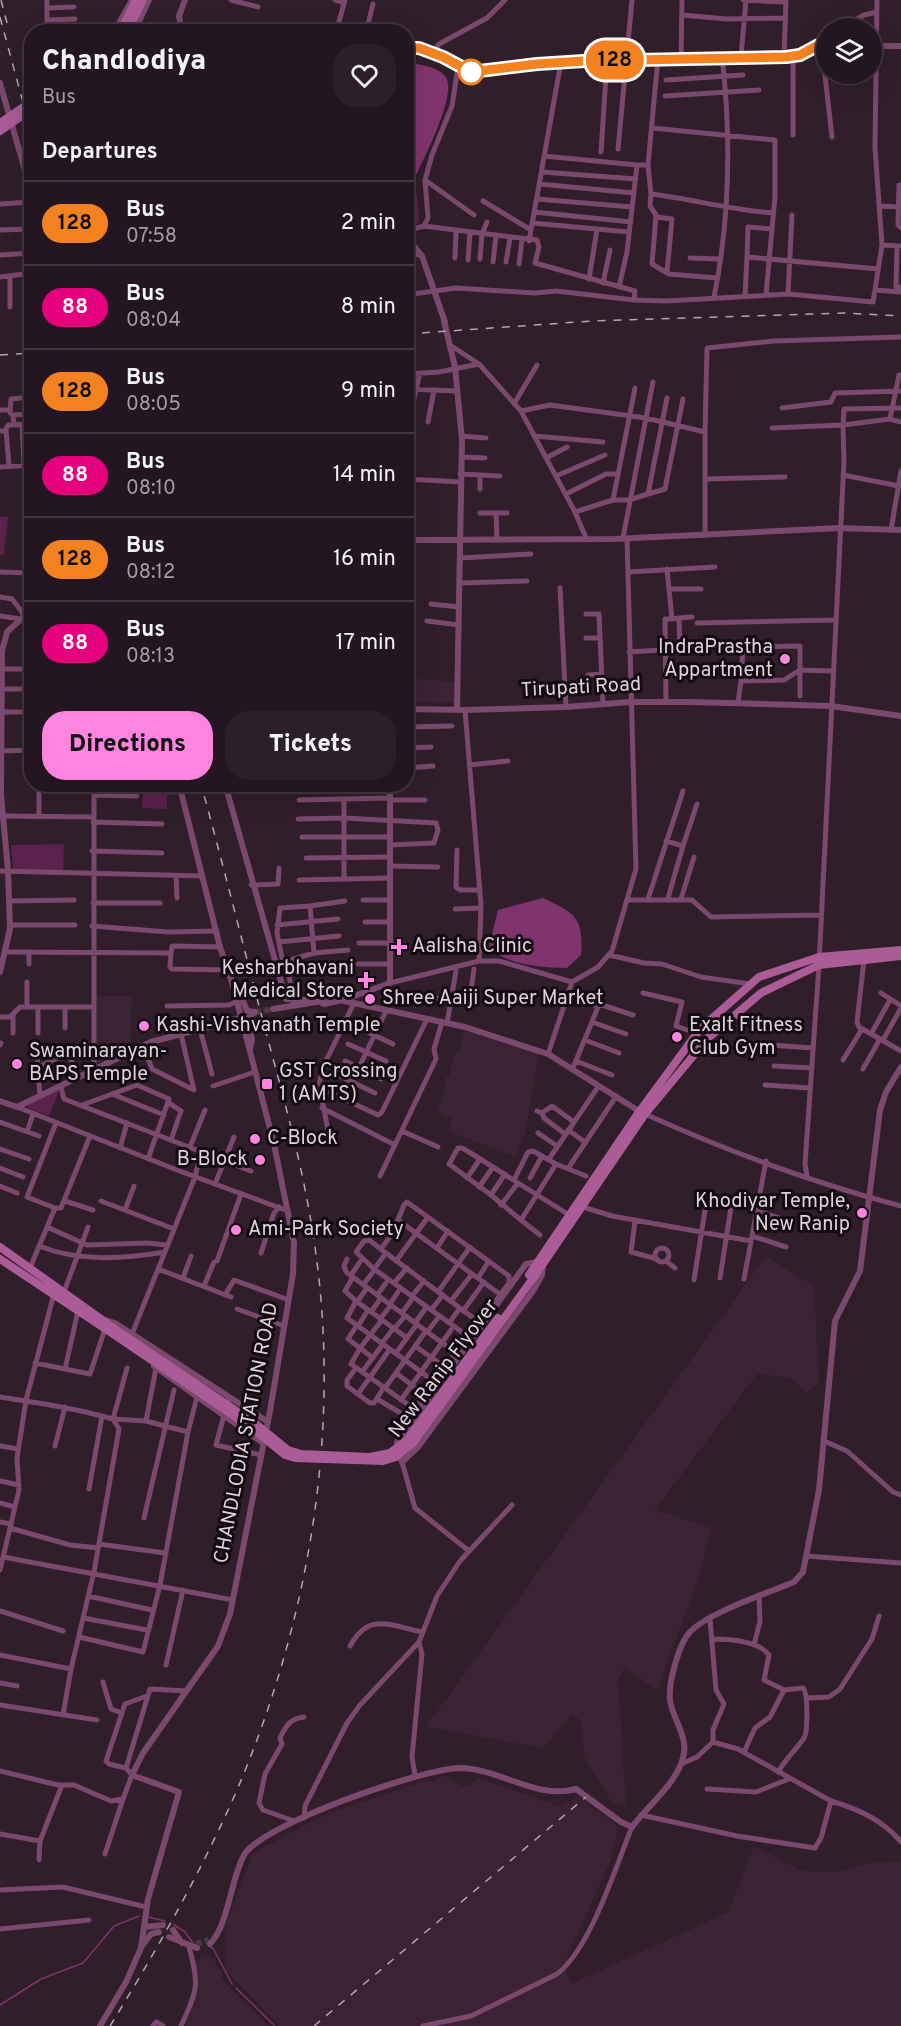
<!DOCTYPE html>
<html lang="en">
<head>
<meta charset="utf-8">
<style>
	body { margin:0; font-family:Overpass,sans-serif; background:#2c1f29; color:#f1f3f6; height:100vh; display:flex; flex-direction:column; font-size:22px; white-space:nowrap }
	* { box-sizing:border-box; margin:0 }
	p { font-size:20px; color:#a39fa5 }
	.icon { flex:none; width:33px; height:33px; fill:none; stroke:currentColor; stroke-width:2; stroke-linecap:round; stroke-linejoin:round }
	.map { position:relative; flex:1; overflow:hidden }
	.sheet { position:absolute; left:24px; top:24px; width:390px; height:768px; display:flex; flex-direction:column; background:#241620; border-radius:24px; box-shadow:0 6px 24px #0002,0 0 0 2px #41353e }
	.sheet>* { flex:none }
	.badge { padding:0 12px; border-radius:20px; font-size:21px; line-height:39px }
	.buttons { position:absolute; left:816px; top:18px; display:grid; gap:12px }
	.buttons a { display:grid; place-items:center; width:66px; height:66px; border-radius:50%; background:#241620; box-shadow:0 6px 24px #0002,0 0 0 2px #41353e; font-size:30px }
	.map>.badge { position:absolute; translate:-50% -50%; box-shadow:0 0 0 3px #fff }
	h2 { padding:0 18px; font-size:22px; line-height:54px }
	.round { display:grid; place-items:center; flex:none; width:63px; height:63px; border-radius:24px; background:#2c1f29 }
	.summary { display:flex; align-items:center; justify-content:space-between; height:102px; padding:0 18px }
	h1 { font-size:28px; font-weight:800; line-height:45px }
	.cta { display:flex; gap:12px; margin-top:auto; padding:12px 18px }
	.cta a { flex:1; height:69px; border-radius:24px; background:#fe85df; color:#111; font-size:24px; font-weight:800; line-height:69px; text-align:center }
	.cta a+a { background:#2c1f29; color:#f1f3f6 }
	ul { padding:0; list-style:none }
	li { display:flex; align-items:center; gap:18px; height:84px; padding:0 18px; border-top:2px solid #41353e }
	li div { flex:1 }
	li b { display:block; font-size:22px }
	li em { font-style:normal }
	li .badge { min-width:66px; font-weight:700; text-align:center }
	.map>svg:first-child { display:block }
	.built { fill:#3b2234 }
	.green { fill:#5a224d }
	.water { fill:#80346e }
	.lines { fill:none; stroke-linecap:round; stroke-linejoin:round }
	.stream { stroke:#80346e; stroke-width:1.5 }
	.tertiary-tunnel { stroke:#4a3945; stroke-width:6; stroke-dasharray:6 3; stroke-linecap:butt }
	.minor { stroke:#7b496d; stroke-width:5 }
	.tertiary { stroke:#7b496d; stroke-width:6 }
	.secondary { stroke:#ab5b96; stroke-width:8 }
	.rail { stroke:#b4a6b0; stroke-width:1.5; stroke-dasharray:8 8; stroke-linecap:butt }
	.secondary-bridge { stroke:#ab5b96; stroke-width:8 }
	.line-casing { stroke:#fff; stroke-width:14 }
	.line { stroke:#f58220; stroke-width:9 }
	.stop-dot { fill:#fff; stroke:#f58220; stroke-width:3 }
	.poi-dot { fill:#fe85df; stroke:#130b11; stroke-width:2 }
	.labels { text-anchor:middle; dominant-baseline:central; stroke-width:6; stroke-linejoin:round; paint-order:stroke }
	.poi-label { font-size:20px; fill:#dfd2db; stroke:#130b11; text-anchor:start }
	.street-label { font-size:20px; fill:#dfd2db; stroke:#130b11 }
</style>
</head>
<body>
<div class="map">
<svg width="901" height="2026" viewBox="0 0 901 2026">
	<rect width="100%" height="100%" fill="#301e2b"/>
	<path class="built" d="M407,678l49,4v20h-49z
		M96,996h36l-2,53 -34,15z
		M465,1029l74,25 -13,76 -10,27 -68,-26 4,-12 -15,-8 5,-11 4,-23h3l5,-23h4z
		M766,1256l48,30 5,96 -13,11 -15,-15 -34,-4 -102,136 56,18 -10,43 -44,120 -31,-23 -8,9 8,128 -14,-2 -28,-47 -3,-35 -9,-7 -29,34 -117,-21z
		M446,1774l15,12h9l7,-9 84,30 17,-10 41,30 -8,32 -47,107 7,18 157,-72 26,-66 49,25 31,1 39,-10 28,-1v165h-621l-54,-55 -1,-45 28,-73 69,-37 105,-36 7,2z
		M210,1955l13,18 -2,6 48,47h-83l11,-31 -6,-34z"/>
	<path class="green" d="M416,188l3,31 -3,6 -9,2v-35z
		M0,517h8l-4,38 -4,-1z
		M143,792h35l1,3h-12v14l-25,-1z
		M64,844l-1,28 -50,-3 -2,-24z
		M60,1089l-11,27 -21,-8v-4z"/>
	<path class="water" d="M407,63c12,1 29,3 38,13 14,17 -23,85 -31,104l-7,4z
		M543,898c32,15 41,20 38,57l-14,13c-26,-1 -61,-2 -78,-22l9,-36z"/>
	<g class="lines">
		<path class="stream" d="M148,1917l17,4
			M174,1925l10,6 9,12
			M210,1947l3,1 19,36
			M236,1988l39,38
			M0,2005l41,-26 42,-16 31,-37 25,-10"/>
		<path class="tertiary-tunnel" d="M255,1012l18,-3
			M196,1944l13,-4"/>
		<path class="minor" d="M47,0v32
			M231,0l27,7
			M335,0l9,3
			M345,0l-7,25 21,7
			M743,0l43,2
			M877,0l-2,148 7,97 -7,45 26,2
			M47,8l27,-1
			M682,15l45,4 58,-1
			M47,20l28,-1
			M138,23l13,9
			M842,28l22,-13 13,-3
			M366,32l7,-28
			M818,48l5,10 9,79
			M807,52l19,-11
			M433,53l6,-9 48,-26 18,-18
			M741,56l5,-56
			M784,56l2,-56
			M681,58l1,-58
			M666,80l77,-5
			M665,96l94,-6
			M652,128l123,12v56l-9,99
			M793,135v-79
			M618,149l14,-149
			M601,152l6,-92
			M544,156l93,9
			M648,165l3,29c41,5 80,16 122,19
			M542,172l94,7
			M425,180l49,35
			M539,184l95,9
			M899,185l-1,40 3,3
			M651,194l-1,12 6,9 -4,49 17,10 48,4
			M537,199l95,8
			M483,201l48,29
			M0,204l32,-2
			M879,206l20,1
			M534,212l97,10
			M656,217l16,2 -5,53
			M532,223l97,9
			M424,226l113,14 2,7 -4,16 100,28 -1,9
			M772,229l-24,-2 -1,30 131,12
			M0,230l32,-1
			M406,231l18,-5 4,-8 -3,-38 7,-25 20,-49 6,-39
			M529,241l32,-179
			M882,245l19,1
			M897,246l-1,41h5
			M406,251l16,5
			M0,255l32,-2
			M455,258l1,-26
			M690,258l29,1
			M480,259l2,-25 5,-12
			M468,260l2,-27
			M493,262l3,-26
			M506,262l4,-24
			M519,264l3,-24
			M0,277l32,-4
			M589,279l8,-50
			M603,283l7,-33
			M619,287l8,-35 10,-87h11l10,-107
			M788,294l4,-79
			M406,295l50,-7 79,5 21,-2 78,9 33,1 121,-7 85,8 2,-12
			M745,296l2,-39
			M714,297c16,-78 17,-162 8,-241
			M10,307v-30
			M27,310v-36
			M479,364l42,47 29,-6 96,13 59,14v103
			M406,374l33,-2 40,-8 -29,-19
			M406,389l51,2
			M514,404l23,-39
			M782,408l49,-6 4,-9 66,-2
			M0,410h8
			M521,411l54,101 38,-12h16l19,-6 19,-96
			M13,415l19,-1
			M410,415l10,-42
			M890,419l9,-44
			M428,422l6,-32
			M14,425l-1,-10 -3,-2 1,-14 21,-2
			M22,425l2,40
			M772,428l71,-3 1,-16 57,-1
			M6,430l3,36
			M0,431h5l3,-6 24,-1
			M705,432l2,-84 67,-7 127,-4
			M461,436l25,2
			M534,436l69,6
			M461,457l24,1
			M546,458l21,-11
			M0,467l32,-2
			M460,474l40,2
			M843,475l56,11
			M556,476l49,-21
			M406,479l54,3
			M705,479l80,-2
			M480,489v-14
			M566,494l40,-20h12
			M648,494l17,-5 18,-90
			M613,500l22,-112
			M575,512l11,26
			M480,513h27
			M496,513l1,27
			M891,530l10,-59
			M623,538l30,-156
			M460,558l71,-4
			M0,572l32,1
			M628,572l87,-5
			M460,583l67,-2
			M560,588l6,119
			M669,589h32
			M0,597l12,2c17,20 17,25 17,50
			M431,604l28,3
			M586,614h13l4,90
			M0,616l21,3
			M679,618l13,-1
			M427,621l32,4
			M697,623l137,-3
			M586,638h13
			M629,652l32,-2
			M666,653l14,-1 -1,-34 -7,1 -5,-50
			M2,669h30
			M800,670l-16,10 -43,1 2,-34 57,-1v24l32,1
			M800,670v26
			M588,675l14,-1
			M3,689h29
			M666,702l-1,-83h7
			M738,703l3,-22
			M465,710l16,195 -2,56
			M1,712h31
			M406,727l46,-1
			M406,748l25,-1
			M1,751l31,-1
			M469,765l39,-4
			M406,768l27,-2
			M61,784l1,5 32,2
			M301,785h89
			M94,795l43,1
			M344,799v80l46,-1
			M299,800l91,-2
			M390,800h35
			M3,816l90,1
			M39,816v-32
			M298,819l46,-1 92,5 2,7 -4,13 -44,2
			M93,822l69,2
			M302,837h88
			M666,841l17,5 -15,52
			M683,846l14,-42
			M457,850l-1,37 4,3h20
			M92,851l70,2
			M306,858l84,-1
			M390,866l48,1
			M0,871l203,5
			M176,876l1,22
			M299,880l45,-1
			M251,885l27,-1 1,-16
			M648,899l35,-108
			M681,899l13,-42
			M363,900h27
			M628,900h64l19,17 110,-2
			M9,901l65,-1
			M93,903h67
			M310,906l35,-5
			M455,909l26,-1
			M365,922h25
			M10,925h65
			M277,925l61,-6
			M92,926l76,6 49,-1
			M279,942l60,-6
			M359,943h31
			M5,952l166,1 1,-7h2l46,1
			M171,953l-1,14 2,2 56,1
			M609,955l35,8 18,1 39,13 49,7
			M864,960l-7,62 2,5 42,24
			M287,961l-5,-3 -5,-25 3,-25 30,-2 4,47
			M29,964v-12
			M358,964h32
			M390,983l89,-22h20l73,21
			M643,993l39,9 -6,24 20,7
			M881,993l20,13
			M415,994l54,10 5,-35
			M581,1000l16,6
			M293,1001l-6,-40 27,-8 34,-3
			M167,1006l62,-1 7,-3
			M27,1007v-25
			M13,1014v19
			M0,1017h10l10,-10h73
			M592,1022l7,-18 34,11
			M447,1023l9,-52
			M357,1027l36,17
			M65,1028v-21
			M200,1029l12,45
			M38,1033v-26
			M871,1034l19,-34
			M585,1040l34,13
			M883,1040l18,-32
			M36,1044l4,52
			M348,1044l38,17
			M0,1045l1,-2
			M143,1045l9,24 42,21 -13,-56
			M769,1045l44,3
			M37,1054l31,-1 4,9
			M548,1054l24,-72 26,-15 14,-16 24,-82 -9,-331
			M843,1060l19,-31
			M345,1061l36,18
			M576,1061l36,14
			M774,1066l38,2
			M38,1067l28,-13
			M863,1069l17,-30
			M572,1070l20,-48 34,12
			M94,1071v-287
			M334,1073l18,9
			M765,1085l45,3
			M213,1086l42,-14
			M61,1087l3,12 187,72
			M320,1088l58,27 4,-3 45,-93
			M375,1093l-23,-11 34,-71
			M112,1094l52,21
			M169,1103l12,8 -10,29
			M82,1105l55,-20 32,14 -21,60
			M17,1107l160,63 111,41
			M322,1108l73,37
			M537,1111l5,2 10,-7 22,16
			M542,1113l2,5 21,16
			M645,1114c82,37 169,69 256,92
			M0,1122l39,14
			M328,1130l-9,-46 6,-21 29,-60
			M568,1130l17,12
			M402,1131l36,16
			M27,1132l6,-18
			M538,1133l19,13
			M190,1147l15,-37
			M120,1148l7,-25
			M0,1149l29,10
			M549,1159l49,-72
			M556,1164l30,12
			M569,1167l46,-69
			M0,1168l23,9
			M505,1174l-14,21 -42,-31 9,-16h4c19,11 37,23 56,35l53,33
			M380,1176l56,-117 -2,-10 8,-27
			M807,1176l-2,-12 14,-199 25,-504 -1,-36 47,-6 11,3
			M467,1178l13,-19
			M530,1178l12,-22
			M514,1180l14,-28 5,-1 23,13 -35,56 19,15
			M215,1184l19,-47
			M0,1186l17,7
			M479,1187l14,-20
			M491,1195l30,25
			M65,1201l28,9
			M101,1201l73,28
			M501,1205l17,-22
			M583,1207l29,9 139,25
			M55,1208h6l29,-72
			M125,1210l9,-24
			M757,1211l35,11
			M398,1220l103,75
			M635,1221l-4,31 26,7
			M47,1227l40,18 60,-2 20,2
			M752,1236l34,11
			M39,1246c40,16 84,13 126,6
			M437,1248l11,-17
			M655 1255a7 7 0 1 1 14 0a7 7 0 1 1-14 0Z
			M381,1249l11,-15 12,-29 3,-3 102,74v7l-39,53 -1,1 -95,-68 -18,-17 8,-11 5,-1c36,28 74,55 111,83h1
			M261,1253l13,-40 5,-6
			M347,1259l-3,7 2,6 114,84
			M217,1261l24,-67
			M396,1261l32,-44
			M666,1261l9,7
			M30,1268l25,-60 -28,-11 29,-74
			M158,1269l73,28
			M374,1269l12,-16
			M351,1275l9,-13
			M353,1277l-8,14 11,10 -9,17 88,64
			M183,1278l8,-22
			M478,1278l11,-17
			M720,1278l12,-77
			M744,1279l22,-118
			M694,1280l12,-76
			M394,1283l13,-15
			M363,1285l10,-13
			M204,1286l10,-24
			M64,1292l24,-65
			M438,1292l32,-45
			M225,1295l9,-15 55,20
			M377,1295l9,-12
			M412,1296l12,-15
			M356,1301l51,37
			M451,1301l21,-27
			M357,1302l10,-14
			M390,1304l8,-12
			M237,1309l47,17
			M431,1310l12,-15
			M463,1311l21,-29
			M371,1312l10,-14
			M402,1313l10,-14
			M380,1319l11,-14
			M415,1323l10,-14
			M449,1323l11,-15
			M357,1325l-9,14 12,9 -9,16 69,49
			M358,1326l10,-16
			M394,1329l11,-13
			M427,1332l11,-14
			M132,1334l63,-157 6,-25
			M382,1343l11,-14
			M415,1346l30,21
			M396,1353l21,-29
			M373,1358l-13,-10 22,-28
			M35,1363l55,11 15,-45
			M356,1368l-9,12v6l23,17h4l10,-16
			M65,1369l13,-58
			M362,1372l21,-28
			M396,1373l29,22
			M385,1388l41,-57
			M358,1394l32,-45
			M0,1397c38,6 75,11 113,22l6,10 -25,143 -23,97 -71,-14
			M229,1397l-13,48 45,10
			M377,1399l32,19 46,-65
			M401,1400l50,-70
			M146,1421l10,-53
			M188,1432l9,-35
			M824,1441l23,10 46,41 8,3
			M0,1446l18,3
			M55,1446l10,-39
			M402,1462l13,46 54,43
			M0,1481l19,4
			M89,1489l13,-73
			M0,1503l15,4
			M144,1518l30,-128
			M0,1522l11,2
			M10,1528l60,17 28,3
			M99,1544l66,9
			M806,1556l95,7
			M3,1557l230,43
			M0,1570l19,-80 -2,-32 9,-58 28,-106
			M88,1596l64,14
			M0,1611l63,20
			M83,1618l64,12
			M710,1619l6,71 8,14 -11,26v12
			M79,1637l64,15 17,-67 28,-153 -42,-11 -33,-2 14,-51
			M713,1639c17,0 45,2 56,16l-5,25 20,10
			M754,1645l6,-24 -1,-25
			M350,1646c19,-35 40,-20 72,-14
			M166,1665l17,-75
			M103,1682l8,27 11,4
			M0,1683l17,3
			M807,1698l22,-1 11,-8 32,-50 7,-23
			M0,1705l97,15
			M63,1715l8,-46
			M744,1752l11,-24 15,-11 14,-27 19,-2c5,5 5,44 1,50 -8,12 -18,20 -26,34
			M681,1764l16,-7 16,-15 25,7 93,52
			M126,1768l-17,-4 -3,-3 19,-57 22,-8
			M0,1771l58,14h16l37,16 12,-2 9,-24 -6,-7 24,-79 37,2
			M415,1775l-3,-18 10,-103 -3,-12
			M707,1789l49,3 33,-13
			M641,1815l96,21 78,12 6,-10 10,-37c27,8 52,19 70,41
			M304,1818l1,-12 42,-83 13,-18 59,-63 18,-46 23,-35 52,-56
			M294,1821l-31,-11 -4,-7 6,-29 17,-30 -2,-6c6,-13 10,-19 24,-21
			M0,1834l40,7 22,-56
			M105,1854l18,-55
			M39,1860l1,-19
			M0,1890l63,-3 83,20
			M0,1929l89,-9
			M153,2026l3,-4 7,4
			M181,2026c16,-35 19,-41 8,-79
			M423,2026l48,-10 86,-42c34,-26 58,-106 75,-147"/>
		<path class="tertiary" d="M114,32l18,-32
			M134,32l15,-32
			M182,32l-3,-16 6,-16
			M872,46h29
			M406,48h13l24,9 28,15 66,-8 195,-8 54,1 40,-6
			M0,83l32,112
			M406,237l16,19 23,66
			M444,321l11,46 7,73 -5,268
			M406,540l208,-1 225,-11 62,2
			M406,709l59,1 101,-3 64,-5h63l138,4 70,10
			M225,784l61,215 21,1
			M0,972l10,-43 -2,-58 -7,-77 1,-143 5,-19 25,-23
			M232,982l6,6 9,23 8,1
			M343,1000l47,-17v-199
			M320,1002l4,2 14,-3
			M273,1009l62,-10 130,28 83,27 94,59
			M250,1050l2,-10 -4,-22 7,-6
			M0,1101l17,6 134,-65 90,-24
			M538,1262l-12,2 -129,178v10l5,10 16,-15 115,-156 9,-16 1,-10
			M105,1320l10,3 153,99
			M154,1366l109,77
			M145,1927l18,-2
			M173,1930l9,13
			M169,1937l28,11
			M210,1944c19,-20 20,-63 34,-89 18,-31 179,-87 217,-87 39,1 76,32 115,21l45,33 11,5c16,-22 48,-46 52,-74 3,-18 -12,-36 -14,-53 -2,-16 9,-58 21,-69 19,-19 77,-38 103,-49l9,-10 16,-82 16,-169 25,-50 20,-161 6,-18 15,-25
			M142,1946l9,-12 8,-2
			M100,2026l26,-44 15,-34 7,-49 31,-107 -47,-17 11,-22 75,-107 12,-32 40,-203 23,-137 1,-31 -20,-99 -42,-162 -12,-35 -41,-163"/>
		<path class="secondary" d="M127,32l16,-32
			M0,1247l115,82
			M0,1259l113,75
			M529,1275l110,-163 61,-83 59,-52 60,-20 82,-7
			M534,1277l111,-163 63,-76 53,-45 58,-28 82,-9"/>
		<path class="rail" d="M1,0l6,23
			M0,17l32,119
			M406,334l186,-13 252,-8 57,3
			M0,355l32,-2
			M110,2026c47,-76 98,-166 132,-248 71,-172 101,-365 70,-550 -11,-69 -30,-136 -48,-203 -21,-80 -41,-161 -63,-241
			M314,2026l272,-229"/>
		<path class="secondary-bridge" d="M120,32l16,-32
			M0,123l32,-22
			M0,131l32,-22
			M115,1329l141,95 32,26 13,4 69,3 20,-4 16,-12 92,-123
			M113,1334l140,95 32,26 10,3 88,3 13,-4 17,-14 121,-166"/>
	</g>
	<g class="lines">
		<g class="line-casing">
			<path id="line" d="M406,48h13l24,9 28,15 66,-8 47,-3 202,-4 14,-2 26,-14"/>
		</g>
		<use href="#line" class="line"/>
	</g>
	<circle class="stop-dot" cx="471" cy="72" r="12"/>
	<g class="poi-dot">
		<circle cx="785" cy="659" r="6"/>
		<path d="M396 938h6v6h6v6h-6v6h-6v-6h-6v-6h6z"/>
		<path d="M363 971h6v6h6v6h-6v6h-6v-6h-6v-6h6z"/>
		<circle cx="370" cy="999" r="6"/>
		<circle cx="144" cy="1026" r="6"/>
		<circle cx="677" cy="1037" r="6"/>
		<circle cx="17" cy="1064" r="6"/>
		<rect x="261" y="1078" width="12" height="12" rx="3"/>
		<circle cx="255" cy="1139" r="6"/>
		<circle cx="260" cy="1160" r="6"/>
		<circle cx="862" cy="1213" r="6"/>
		<circle cx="236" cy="1230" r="6"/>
	</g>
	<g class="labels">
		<g class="poi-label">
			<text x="773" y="648" text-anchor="end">IndraPrastha<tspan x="773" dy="23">Appartment</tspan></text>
			<text x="412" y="947">Aalisha Clinic</text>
			<text x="354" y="969" text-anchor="end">Kesharbhavani<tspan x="354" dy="23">Medical Store</tspan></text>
			<text x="382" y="999">Shree Aaiji Super Market</text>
			<text x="156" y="1026">Kashi-Vishvanath Temple</text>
			<text x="689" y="1026">Exalt Fitness<tspan x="689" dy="23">Club Gym</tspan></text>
			<text x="29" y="1052">Swaminarayan-<tspan x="29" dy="23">BAPS Temple</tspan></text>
			<text x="279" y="1072">GST Crossing<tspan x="279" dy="23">1 (AMTS)</tspan></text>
			<text x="267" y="1139">C-Block</text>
			<text x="248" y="1160" text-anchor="end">B-Block</text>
			<text x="850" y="1202" text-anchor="end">Khodiyar Temple,<tspan x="850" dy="23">New Ranip</tspan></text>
			<text x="248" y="1230">Ami-Park Society</text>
		</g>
		<g class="street-label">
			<text transform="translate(581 688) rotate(-3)">Tirupati Road</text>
			<text transform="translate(444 1369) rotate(-53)">New Ranip Flyover</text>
			<text transform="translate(247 1433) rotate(-79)">CHANDLODIA STATION ROAD</text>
		</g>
	</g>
</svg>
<div class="buttons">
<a><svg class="icon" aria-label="layers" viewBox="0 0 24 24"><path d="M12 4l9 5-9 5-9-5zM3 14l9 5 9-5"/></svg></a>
</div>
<b class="badge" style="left:615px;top:60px;background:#f58220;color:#111">128</b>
<section class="sheet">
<div class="summary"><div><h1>Chandlodiya</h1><p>Bus</p></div><a class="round"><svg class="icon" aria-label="heart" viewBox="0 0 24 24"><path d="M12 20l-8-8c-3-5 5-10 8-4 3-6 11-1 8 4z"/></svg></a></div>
<h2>Departures</h2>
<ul>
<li><span class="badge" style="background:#f58220;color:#111">128</span><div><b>Bus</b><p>07:58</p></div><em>2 min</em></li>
<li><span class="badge" style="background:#e6007e;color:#fff">88</span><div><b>Bus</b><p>08:04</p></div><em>8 min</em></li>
<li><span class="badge" style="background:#f58220;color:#111">128</span><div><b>Bus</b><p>08:05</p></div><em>9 min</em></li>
<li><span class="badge" style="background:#e6007e;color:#fff">88</span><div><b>Bus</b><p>08:10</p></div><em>14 min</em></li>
<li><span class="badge" style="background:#f58220;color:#111">128</span><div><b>Bus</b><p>08:12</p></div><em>16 min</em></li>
<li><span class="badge" style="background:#e6007e;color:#fff">88</span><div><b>Bus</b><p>08:13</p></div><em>17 min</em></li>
</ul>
<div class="cta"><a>Directions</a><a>Tickets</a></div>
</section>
</div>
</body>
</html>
